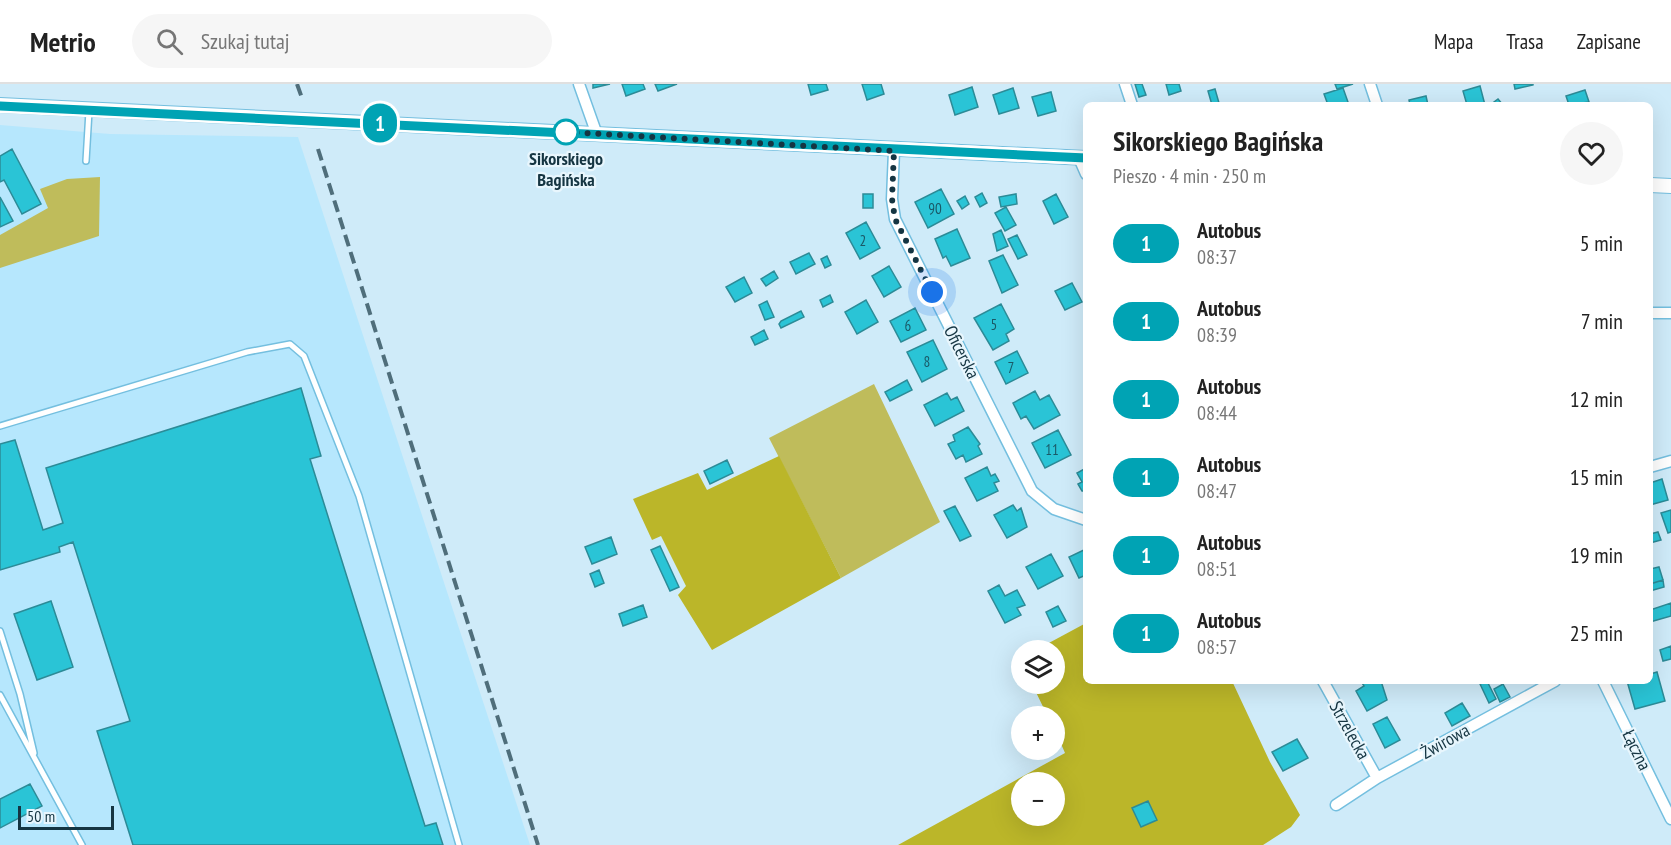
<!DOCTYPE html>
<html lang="pl">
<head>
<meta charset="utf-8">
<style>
	body { margin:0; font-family:"PT Sans Narrow",sans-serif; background:#f6f6f6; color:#222; height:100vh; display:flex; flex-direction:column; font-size:22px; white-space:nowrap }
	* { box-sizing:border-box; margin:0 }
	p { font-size:20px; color:#767676 }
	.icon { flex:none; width:33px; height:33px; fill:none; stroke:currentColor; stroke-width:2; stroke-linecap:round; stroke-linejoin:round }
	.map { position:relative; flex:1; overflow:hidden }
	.side { position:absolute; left:1083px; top:18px; width:570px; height:582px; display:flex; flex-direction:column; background:#fff; border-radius:9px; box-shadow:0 6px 24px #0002 }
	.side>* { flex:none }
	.badge { padding:0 12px; border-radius:20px; font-size:21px; line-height:39px }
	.tools { position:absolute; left:1011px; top:556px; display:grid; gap:12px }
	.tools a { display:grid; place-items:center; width:54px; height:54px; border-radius:50%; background:#fff; box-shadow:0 6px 24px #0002; font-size:30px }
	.scale { position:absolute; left:18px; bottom:15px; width:96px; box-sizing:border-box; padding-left:6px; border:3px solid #153542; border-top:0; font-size:16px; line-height:21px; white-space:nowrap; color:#153542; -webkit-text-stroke:4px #e8f6fd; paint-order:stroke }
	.you { position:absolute; width:30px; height:30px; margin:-15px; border:4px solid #fff; border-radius:50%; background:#1a73e8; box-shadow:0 0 0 9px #1a73e833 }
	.map>.badge { position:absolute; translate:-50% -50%; box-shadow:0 0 0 3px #fff }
	.round { display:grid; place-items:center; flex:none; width:63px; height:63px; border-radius:32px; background:#f6f6f6 }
	.headline { display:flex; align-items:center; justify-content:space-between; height:102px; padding:0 30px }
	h1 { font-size:28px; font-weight:600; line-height:45px }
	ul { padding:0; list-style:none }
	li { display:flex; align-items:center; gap:18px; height:78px; padding:0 30px }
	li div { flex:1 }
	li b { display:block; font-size:22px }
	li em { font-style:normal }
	li .badge { min-width:66px; font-weight:700; text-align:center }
	header { display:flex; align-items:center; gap:36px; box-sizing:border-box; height:84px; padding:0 30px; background:#fff; border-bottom:2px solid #e0e0e0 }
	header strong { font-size:28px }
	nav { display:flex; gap:33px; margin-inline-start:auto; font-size:21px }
	.search { width:420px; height:54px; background:#f6f6f6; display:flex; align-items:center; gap:15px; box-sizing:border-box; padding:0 21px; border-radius:33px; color:#767676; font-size:22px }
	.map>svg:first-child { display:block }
	.built { fill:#b6e7fd }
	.green { fill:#bfbc5b }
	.forest { fill:#bbb629; fill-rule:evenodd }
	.building { fill:#2ac4d6; stroke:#2c8b97; stroke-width:1.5 }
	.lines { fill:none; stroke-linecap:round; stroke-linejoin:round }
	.service-casing { stroke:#74bfdf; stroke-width:8 }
	.minor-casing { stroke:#74bfdf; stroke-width:13 }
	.tertiary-casing { stroke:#74bfdf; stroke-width:16 }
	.service { stroke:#fff; stroke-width:5 }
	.minor { stroke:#fff; stroke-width:10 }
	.tertiary { stroke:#fff; stroke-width:14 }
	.rail { stroke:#4f6e7b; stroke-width:4; stroke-dasharray:12 6; stroke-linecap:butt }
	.line-casing { stroke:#fff; stroke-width:14 }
	.line { stroke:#00a3b4; stroke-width:9 }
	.walk { stroke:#153542; stroke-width:6; stroke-dasharray:0 10.8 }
	.stop-dot { fill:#fff; stroke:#00a3b4; stroke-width:3 }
	.labels { text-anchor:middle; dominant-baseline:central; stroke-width:4.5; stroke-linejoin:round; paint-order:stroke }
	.number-label { font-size:15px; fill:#1a5967 }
	.stop-label { font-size:18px; font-weight:bold; fill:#153542; stroke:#e8f6fd }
	.street-label { font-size:18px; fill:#153542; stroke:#e8f6fd }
</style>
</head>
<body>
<header>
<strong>Metrio</strong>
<div class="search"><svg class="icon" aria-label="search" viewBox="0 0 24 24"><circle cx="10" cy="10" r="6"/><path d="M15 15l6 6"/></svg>Szukaj tutaj</div>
<nav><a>Mapa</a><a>Trasa</a><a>Zapisane</a></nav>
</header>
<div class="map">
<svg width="1671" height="761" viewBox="0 0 1671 761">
	<rect width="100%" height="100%" fill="#cfebf9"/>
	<path class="built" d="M0,41l110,9 188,3 232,708h-530z"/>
	<path class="green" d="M100,93l-1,59 -99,32v-33l48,-27 -8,-19 27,-10z
		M874,300l66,138 -99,56 -72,-140z"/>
	<path class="forest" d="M779,372l62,122 -129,72 -34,-55 8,-9 -25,-50 -9,4 -19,-41 65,-26 9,17z
		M1086,539v58h146l38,81 30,53 -9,12 -28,18h-365l167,-92 -10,-23 -1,-13h-6l-16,-33h22v-33h-20zM1022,699h32v33h-32z"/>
	<path class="building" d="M593,0h17l-17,4z
		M622,0h21l2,5 -19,7z
		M655,0h22l-19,7z
		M808,0h18l2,6 -17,5z
		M862,0h19l3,10 -17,6z
		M1135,0h7l4,11 -7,2z
		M1166,0h13l2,7 -12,4z
		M1335,0h18l-16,5z
		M1514,0h19v1l-18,4z
		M1480,2l5,19h-18l-4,-14z
		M972,3l6,20 -23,8 -6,-20z
		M1013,4l6,20 -20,6 -6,-19z
		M1343,4l6,17h-21l-4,-11z
		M1215,5l4,14 -7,2 -4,-14z
		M1585,6l4,12 -20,3 -3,-9z
		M1051,8l5,19 -18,5 -6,-19z
		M1426,12l2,9h-18l-1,-5z
		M1498,15l5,6h-13z
		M12,65l29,55 -19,10 -18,-34 -4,2v-26z
		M941,105l13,25 -26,14 -13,-26z
		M982,109l5,10 -7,4 -5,-10z
		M863,110h10v14h-10z
		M1016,110l1,10 -16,3 -2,-10z
		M1056,110l12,23 -14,7 -11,-23z
		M965,112l4,8 -7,5 -5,-8z
		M0,113l13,24 -13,6z
		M1006,123l10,18 -11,6 -10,-18z
		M866,138l14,26 -20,11 -14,-26z
		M957,145l13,29 -19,8 -5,-10 -3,2 -8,-19z
		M1001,146l7,16 -11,5 -4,-17z
		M1017,151l10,20 -9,4 -10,-20z
		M809,169l6,11 -19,10 -6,-12z
		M1003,171l15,30 -16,8 -13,-32z
		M827,172l4,9 -6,3 -4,-9z
		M889,182l12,21 -17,10 -12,-21z
		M774,187l4,7 -12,8 -5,-7z
		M744,193l8,16 -17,9 -9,-15z
		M1072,199l10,19 -17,8 -10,-19z
		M830,211l3,7 -10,5 -3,-7z
		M866,216l12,22 -21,12 -12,-22z
		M767,217l7,16 -9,3 -6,-15z
		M1001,220l13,25 -8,5 3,7 -16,9 -19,-32z
		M915,224l11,22 -25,12 -11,-21z
		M801,227l3,6 -23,11 -2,-4 2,-3z
		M764,246l4,9 -13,6 -4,-8z
		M933,256l14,29 -25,13 -15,-30z
		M1017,267l11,22 -22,11 -11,-22z
		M907,296l5,10 -22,11 -5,-9z
		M301,304l20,68 -11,3 115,367 11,-3 7,22h-310l-36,-114 33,-10 -57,-179 -14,5 1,5 -60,18v-126l15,-4 28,90 20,-7 -17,-55z
		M1035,307l5,9 9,-5 11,20 -26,14 -8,-13 -5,3 -8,-16z
		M947,309l4,7 6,-3 7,14 -29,15 -11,-21z
		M968,343l12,17 -2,2 4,8 -16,8 -3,-7 -7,4 -8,-15 7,-3 -2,-6z
		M1058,346l13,25 -26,13 -13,-25z
		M727,376l6,13 -23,11 -6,-13z
		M987,383l4,9 4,-2 4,7 -5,2 4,8 -21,10 -12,-23z
		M1086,384v23h-4l-4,-7 4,-2 -5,-9z
		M1662,395l6,21 -18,5v-22z
		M1013,421l4,6 4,-3 6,19 -20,11 -13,-23z
		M955,422l16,30 -11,5 -16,-30z
		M1671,426v22l-3,1 -7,-20z
		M1658,448l3,8 -11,3v-9z
		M611,453l6,17 -25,10 -7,-17z
		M660,462l19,41 -9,4 -19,-41z
		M1086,465v26l-7,3 -10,-21z
		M1051,470l12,22 -25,13 -12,-22z
		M1659,483l4,13 -13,4v-15z
		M599,486l5,13 -9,4 -5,-13z
		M1663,496l1,7 -14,4v-7z
		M999,501l6,11 12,-6 8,15 -8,3 4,7 -16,8 -17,-32z
		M51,517l22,66 -36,13 -23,-66z
		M1671,519v13l-21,6v-12z
		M643,521l4,12 -24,9 -4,-12z
		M1058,522l8,15 -13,6 -7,-15z
		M1671,562v13l-8,2 -3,-11z
		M1657,588l8,29 -30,8 -8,-28h23v-7z
		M1361,597h20l6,19 -20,11 -11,-20 8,-5z
		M1487,597l9,18 -7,4 -9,-19z
		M1503,600l7,13 -10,5 -6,-13z
		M1462,619l8,13 -18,10 -7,-13z
		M1387,633l13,23 -15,8 -12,-24z
		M1297,655l11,19 -25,13 -11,-19z
		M30,700l12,22 -42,22v-29z
		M1148,717l9,19 -16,7 -9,-19z"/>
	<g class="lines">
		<g class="service-casing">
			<path id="service" d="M86,77l3,-50
				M0,342l247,-74 43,-8 14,12 55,140 100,349
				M0,547l20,63 14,59
				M0,611l82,150"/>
		</g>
		<g class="minor-casing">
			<path id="minor" d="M579,0l17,48
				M1125,0l7,21
				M1370,0l7,21
				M894,67l-2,48 3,20 137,272 22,18 32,11
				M1079,74l7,16
				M1650,229h21
				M1650,383l21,-6
				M1323,597l54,97
				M1603,597l68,138
				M1336,721l41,-27 178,-97"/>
		</g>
		<g class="tertiary-casing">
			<path id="tertiary" d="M0,21l1086,53
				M1650,101l21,1"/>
		</g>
		<use href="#service" class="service"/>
		<use href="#minor" class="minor"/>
		<use href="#tertiary" class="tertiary"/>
		<path class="rail" d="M297,0l5,14
			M318,65l220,696"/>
	</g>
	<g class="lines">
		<g class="line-casing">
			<path id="line" d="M0,22l1086,52"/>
		</g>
		<use href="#line" class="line"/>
		<path class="walk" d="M566,48l328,19 -2,48 3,20 37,73"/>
	</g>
	<circle class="stop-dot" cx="566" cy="48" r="12"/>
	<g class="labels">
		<g class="number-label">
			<text x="935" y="124">90</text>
			<text x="863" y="156">2</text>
			<text x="994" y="240">5</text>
			<text x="908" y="241">6</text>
			<text x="927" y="277">8</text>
			<text x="1011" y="283">7</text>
			<text x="1052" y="365">11</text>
		</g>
		<g class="stop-label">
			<text x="566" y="74">Sikorskiego<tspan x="566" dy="21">Bagińska</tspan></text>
		</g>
		<g class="street-label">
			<text transform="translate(962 268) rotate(63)">Oficerska</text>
			<text transform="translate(1350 646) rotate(61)">Strzelecka</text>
			<text transform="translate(1445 657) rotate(-29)">Żwirowa</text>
			<text transform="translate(1637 666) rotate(64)">Łączna</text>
		</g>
	</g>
</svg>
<div class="tools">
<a><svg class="icon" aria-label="layers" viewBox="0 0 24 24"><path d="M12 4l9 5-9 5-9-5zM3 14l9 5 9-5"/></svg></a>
<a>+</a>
<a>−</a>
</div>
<div class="scale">50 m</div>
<div class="you" style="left:932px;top:208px"></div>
<b class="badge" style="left:380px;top:39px;background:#00a3b4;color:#fff">1</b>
<section class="side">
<div class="headline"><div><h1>Sikorskiego Bagińska</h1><p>Pieszo · 4 min · 250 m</p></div><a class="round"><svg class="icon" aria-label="heart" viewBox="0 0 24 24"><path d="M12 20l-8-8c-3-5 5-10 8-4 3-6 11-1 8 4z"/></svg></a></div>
<ul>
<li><span class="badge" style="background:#00a3b4;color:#fff">1</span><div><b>Autobus</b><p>08:37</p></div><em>5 min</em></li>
<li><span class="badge" style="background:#00a3b4;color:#fff">1</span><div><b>Autobus</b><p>08:39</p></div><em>7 min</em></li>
<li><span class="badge" style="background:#00a3b4;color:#fff">1</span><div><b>Autobus</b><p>08:44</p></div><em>12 min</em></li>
<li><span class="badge" style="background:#00a3b4;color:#fff">1</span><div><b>Autobus</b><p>08:47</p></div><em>15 min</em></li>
<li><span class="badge" style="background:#00a3b4;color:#fff">1</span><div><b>Autobus</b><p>08:51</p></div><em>19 min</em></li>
<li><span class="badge" style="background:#00a3b4;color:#fff">1</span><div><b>Autobus</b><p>08:57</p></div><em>25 min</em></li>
</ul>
</section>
</div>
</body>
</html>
